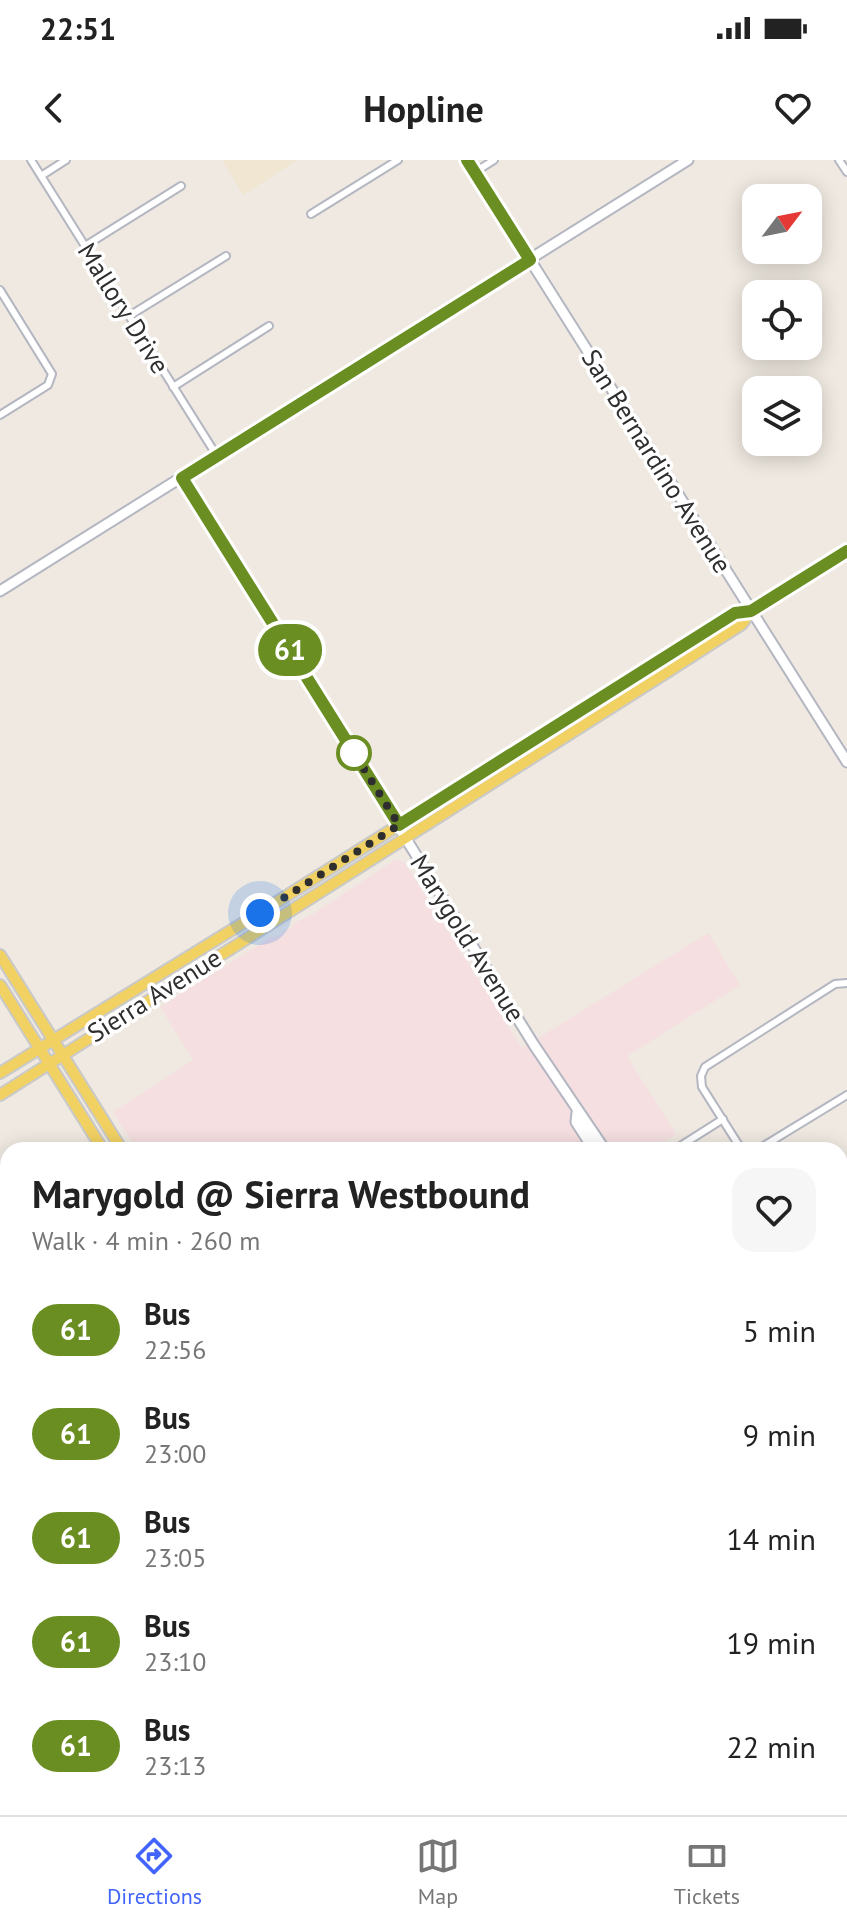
<!DOCTYPE html>
<html lang="en">
<head>
<meta charset="utf-8">
<style>
	body { margin:0; font-family:"PT Sans",sans-serif; background:#f6f6f6; color:#222; height:100vh; display:flex; flex-direction:column; font-size:30px; white-space:nowrap }
	* { box-sizing:border-box; margin:0 }
	p { font-size:26px; color:#767676 }
	.icon { flex:none; width:44px; height:44px; fill:none; stroke:currentColor; stroke-width:2; stroke-linecap:round; stroke-linejoin:round }
	.map { position:relative; flex:1; overflow:hidden }
	.details { position:absolute; left:0px; top:982px; width:848px; height:674px; display:flex; flex-direction:column; background:#fff; border-radius:24px 24px 0 0; box-shadow:0 4px 20px #0003 }
	.details>* { flex:none }
	.badge { padding:0 16px; border-radius:26px; font-size:28px; line-height:52px }
	.needle { width:52px; rotate:58deg }
	.fabs { position:absolute; left:742px; top:24px; display:grid; gap:16px }
	.fabs a { display:grid; place-items:center; width:80px; height:80px; border-radius:16px; background:#fff; box-shadow:0 4px 20px #0003; font-size:40px }
	.you { position:absolute; width:40px; height:40px; margin:-20px; border:6px solid #fff; border-radius:50%; background:#1a73e8; box-shadow:0 0 0 12px #1a73e833 }
	.map>.badge { position:absolute; translate:-50% -50%; box-shadow:0 0 0 4px #fff }
	.round { display:grid; place-items:center; flex:none; width:84px; height:84px; border-radius:24px; background:#f6f6f6 }
	.overview { display:flex; align-items:center; justify-content:space-between; height:136px; padding:0 32px }
	h1 { font-size:38px; font-weight:800; line-height:60px }
	ul { padding:0; list-style:none }
	li { display:flex; align-items:center; gap:24px; height:104px; padding:0 32px }
	li div { flex:1 }
	li b { display:block; font-size:30px }
	li em { font-style:normal }
	li .badge { min-width:88px; font-weight:700; text-align:center }
	.status { display:flex; justify-content:space-between; align-items:center; height:56px; padding:0 40px; background:#fff; direction:ltr }
	.status svg { height:22px; fill:currentColor }
	header { display:flex; justify-content:space-between; align-items:center; height:104px; padding:0 32px; background:#fff; font-size:36px; font-weight:800 }
	.dock { display:flex; justify-content:space-around; align-items:center; height:112px; border-top:2px solid #e0e0e0; background:#fff; font-size:22px; color:#767676 }
	.dock a { display:grid; justify-items:center; gap:4px }
	.dock .selected { color:#4264fb }
	.map>svg:first-child { display:block }
	.education { fill:#f0e6d1 }
	.medical { fill:#f5dfe0 }
	.lines { fill:none; stroke-linecap:round; stroke-linejoin:round }
	.stream { stroke:#75cff0; stroke-width:2 }
	.street-casing { stroke:#b4b7c1; stroke-width:10 }
	.secondary-casing { stroke:#b4b7c1; stroke-width:13 }
	.primary-casing { stroke:#c9c9c9; stroke-width:14 }
	.highway-casing { stroke:#c9c9c9; stroke-width:15 }
	.street { stroke:#fff; stroke-width:6 }
	.secondary { stroke:#fff; stroke-width:9 }
	.primary { stroke:#f2d163; stroke-width:10 }
	.highway { stroke:#ffa35c; stroke-width:11 }
	.rail { stroke:#a3a6b8; stroke-width:2 }
	.line-casing { stroke:#fff; stroke-width:18 }
	.line { stroke:#6b8e23; stroke-width:12 }
	.walk { stroke:#2e2e2e; stroke-width:8; stroke-dasharray:0 14.4 }
	.stop-dot { fill:#fff; stroke:#6b8e23; stroke-width:4 }
	.labels { text-anchor:middle; dominant-baseline:central; stroke-width:7; stroke-linejoin:round; paint-order:stroke }
	.street-label { font-size:26px; fill:#2e2e2e; stroke:#fff }
</style>
</head>
<body>
<div class="status"><b>22:51</b><svg viewBox="0 0 49 12"><path d="M0 12V9h3v3zM5 12V6h3v6zM10 12V3h3v9zM15 12V0h3v12zM26 1h20v11H26zM47 4h2v5h-2z"/></svg></div>
<header><svg class="icon" aria-label="back" viewBox="0 0 24 24"><path d="M15 5l-7 7 7 7"/></svg>Hopline<svg class="icon" aria-label="heart" viewBox="0 0 24 24"><path d="M12 20l-8-8c-3-5 5-10 8-4 3-6 11-1 8 4z"/></svg></header>
<div class="map">
<svg width="847" height="1655" viewBox="0 0 847 1655">
	<rect width="100%" height="100%" fill="#efe9e1"/>
	<path class="education" d="M222,0h76l-55,35z"/>
	<path class="medical" d="M396,699l8,3 118,186 186,-115 32,52 -113,71 49,78 -25,16h-514l-24,-38 80,-52 -33,-53 111,-70h5l17,-11 1,-3 19,-9z"/>
	<g class="lines">
		<path class="stream" d="M0,1417l8,13
			M154,1648l4,7"/>
		<g class="street-casing">
			<path id="street" d="M31,0l186,296
				M839,0l8,12
				M475,12l19,-12
				M41,16l25,-16
				M311,54l87,-54
				M85,86l96,-60
				M0,130l52,84 -4,11 -48,30
				M129,156l97,-60
				M173,227l96,-61
				M674,990l49,-31
				M745,990l-7,-6 -36,-57 -1,-11 4,-9 130,-83 12,-1
				M757,990l90,-55
				M840,1066l7,-3
				M840,1192l7,-5"/>
		</g>
		<g class="secondary-casing">
			<path id="secondary" d="M467,0l380,602
				M182,318l352,567 71,105
				M0,431l688,-431
				M577,952l-1,10 18,28
				M840,1369l7,11"/>
		</g>
		<g class="primary-casing">
			<path id="primary" d="M0,795l122,195
				M0,825l103,165
				M0,913l269,-166 466,-294 16,-2
				M0,935l672,-426 70,-45 9,-13 96,-60
				M527,1648l5,7"/>
		</g>
		<g class="highway-casing">
			<path id="highway" d="M0,1460l8,12
				M0,1511l8,13
				M91,1648l4,7
				M126,1648l5,7"/>
		</g>
		<use href="#street" class="street"/>
		<use href="#secondary" class="secondary"/>
		<use href="#primary" class="primary"/>
		<use href="#highway" class="highway"/>
		<path class="rail" d="M0,1573l8,12
			M55,1648l5,7"/>
	</g>
	<g class="lines">
		<g class="line-casing">
			<path id="line" d="M467,0l63,100 -348,218 217,347 336,-212 16,-2 96,-60"/>
		</g>
		<use href="#line" class="line"/>
		<path class="walk" d="M260,753l139,-88 -50,-80 5,8"/>
	</g>
	<circle class="stop-dot" cx="354" cy="593" r="16"/>
	<g class="labels">
		<g class="street-label">
			<text transform="translate(124 148) rotate(58)">Mallory Drive</text>
			<text transform="translate(657 301) rotate(58)">San Bernardino Avenue</text>
			<text transform="translate(468 778) rotate(58)">Marygold Avenue</text>
			<text transform="translate(154 835) rotate(-32)">Sierra Avenue</text>
		</g>
	</g>
</svg>
<div class="fabs">
<a><svg class="needle" viewBox="-14 -14 28 28"><path d="M0-13l5 13h-10z" fill="#e53935"/><path d="M0 13l5-13h-10z" fill="#767676"/></svg></a>
<a><svg class="icon" aria-label="locate" viewBox="0 0 24 24"><circle cx="12" cy="12" r="6"/><path d="M12 2v4M12 18v4M2 12h4M18 12h4"/></svg></a>
<a><svg class="icon" aria-label="layers" viewBox="0 0 24 24"><path d="M12 4l9 5-9 5-9-5zM3 14l9 5 9-5"/></svg></a>
</div>
<div class="you" style="left:260px;top:753px"></div>
<b class="badge" style="left:290px;top:490px;background:#6b8e23;color:#fff">61</b>
<section class="details">
<div class="overview"><div><h1>Marygold @ Sierra Westbound</h1><p>Walk · 4 min · 260 m</p></div><a class="round"><svg class="icon" aria-label="heart" viewBox="0 0 24 24"><path d="M12 20l-8-8c-3-5 5-10 8-4 3-6 11-1 8 4z"/></svg></a></div>
<ul>
<li><span class="badge" style="background:#6b8e23;color:#fff">61</span><div><b>Bus</b><p>22:56</p></div><em>5 min</em></li>
<li><span class="badge" style="background:#6b8e23;color:#fff">61</span><div><b>Bus</b><p>23:00</p></div><em>9 min</em></li>
<li><span class="badge" style="background:#6b8e23;color:#fff">61</span><div><b>Bus</b><p>23:05</p></div><em>14 min</em></li>
<li><span class="badge" style="background:#6b8e23;color:#fff">61</span><div><b>Bus</b><p>23:10</p></div><em>19 min</em></li>
<li><span class="badge" style="background:#6b8e23;color:#fff">61</span><div><b>Bus</b><p>23:13</p></div><em>22 min</em></li>
</ul>
</section>
</div>
<nav class="dock">
<a class="selected"><svg class="icon" aria-label="directions" viewBox="0 0 24 24"><path d="M12 3l9 9-9 9-9-9zM9 14v-3h6M13 9l2 2-2 2"/></svg>Directions</a>
<a><svg class="icon" aria-label="map" viewBox="0 0 24 24"><path d="M3 6l6-2 6 2 6-2v14l-6 2-6-2-6 2zM9 4v14M15 6v14"/></svg>Map</a>
<a><svg class="icon" aria-label="tickets" viewBox="0 0 24 24"><path d="M3 7h18v10H3zM15 7v10"/></svg>Tickets</a>
</nav>
</body>
</html>
